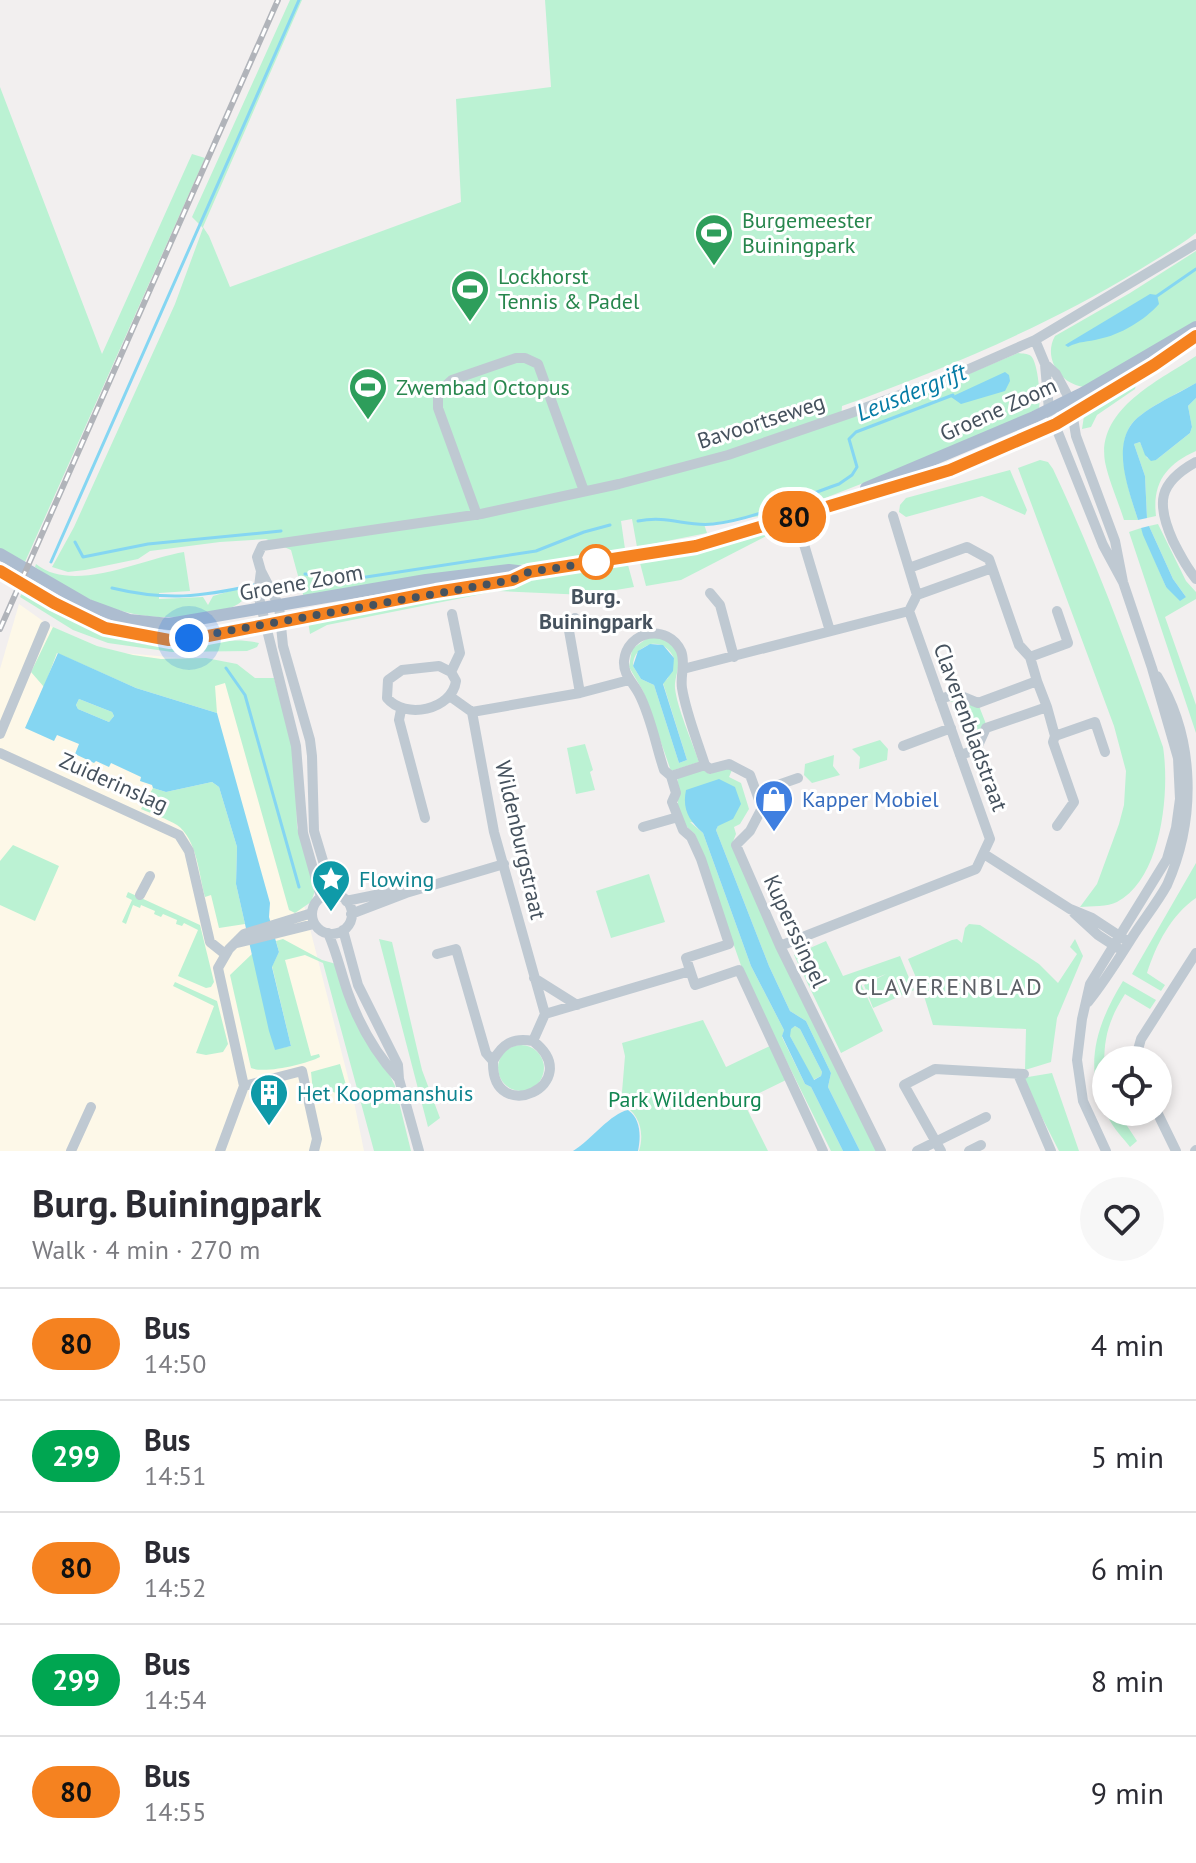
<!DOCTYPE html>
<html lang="en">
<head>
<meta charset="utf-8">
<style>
	body { margin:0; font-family:"PT Sans",sans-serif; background:#f7f7f7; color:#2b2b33; height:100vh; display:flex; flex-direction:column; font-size:30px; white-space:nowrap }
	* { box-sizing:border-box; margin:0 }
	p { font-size:26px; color:#7c7c81 }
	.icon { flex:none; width:44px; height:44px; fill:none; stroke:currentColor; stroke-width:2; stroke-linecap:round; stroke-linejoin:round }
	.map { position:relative; height:1151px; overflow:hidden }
	.panel { display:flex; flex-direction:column; background:#fff; flex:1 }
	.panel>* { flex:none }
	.badge { padding:0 16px; border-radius:26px; font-size:28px; line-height:52px }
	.controls { position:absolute; left:1092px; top:1046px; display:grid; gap:16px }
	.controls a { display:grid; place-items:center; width:80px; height:80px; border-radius:50%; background:#fff; box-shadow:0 4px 12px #0003; font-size:40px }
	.you { position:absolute; width:40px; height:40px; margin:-20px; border:6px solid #fff; border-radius:50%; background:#1a73e8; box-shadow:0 0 0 12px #1a73e833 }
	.map>.badge { position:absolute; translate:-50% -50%; box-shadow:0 0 0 4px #fff }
	.round { display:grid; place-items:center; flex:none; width:84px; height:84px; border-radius:42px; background:#f7f7f7 }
	.overview { display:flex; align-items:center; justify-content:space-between; height:136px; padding:0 32px }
	h1 { font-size:38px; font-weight:600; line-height:60px }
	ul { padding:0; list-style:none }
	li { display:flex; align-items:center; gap:24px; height:112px; padding:0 32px; border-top:2px solid #e1e1e2 }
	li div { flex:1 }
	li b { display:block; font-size:30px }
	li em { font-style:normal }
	li .badge { min-width:88px; font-weight:700; text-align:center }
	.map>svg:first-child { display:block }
	.commercial { fill:#fdf8e8 }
	.green { fill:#bbf2d3; fill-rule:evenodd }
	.water { fill:#85d6f2; fill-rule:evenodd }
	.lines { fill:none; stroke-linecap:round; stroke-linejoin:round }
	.stream { stroke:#85d6f2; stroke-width:3 }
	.minor { stroke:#bfc9d2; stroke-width:10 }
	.major { stroke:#adbdd0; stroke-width:12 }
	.rail-casing { stroke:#b1b4ba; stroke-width:6 }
	.rail { stroke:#fff; stroke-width:3; stroke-dasharray:9; stroke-linecap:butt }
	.line-casing { stroke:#fff; stroke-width:18 }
	.line { stroke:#f58220; stroke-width:12 }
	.walk { stroke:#46525e; stroke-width:8; stroke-dasharray:0 14.4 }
	.stop-dot { fill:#fff; stroke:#f58220; stroke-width:4 }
	.labels { text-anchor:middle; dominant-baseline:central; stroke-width:6; stroke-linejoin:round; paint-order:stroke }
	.leisure-label { font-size:22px; fill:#27864d; stroke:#fff; text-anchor:start }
	.street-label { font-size:22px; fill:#46525e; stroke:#fff }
	.stop-label { font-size:22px; font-weight:bold; fill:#46525e; stroke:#fff }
	.shop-label { font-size:22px; fill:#366cbe; stroke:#fff; text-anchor:start }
	.culture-label { font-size:22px; fill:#0d838f; stroke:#fff; text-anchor:start }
	.park-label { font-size:22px; fill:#118651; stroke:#fff }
	.water-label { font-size:24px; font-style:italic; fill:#047ba5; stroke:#fff }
	.neighbourhood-label { font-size:24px; letter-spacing:2px; fill:#5b5f65; stroke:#fff }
</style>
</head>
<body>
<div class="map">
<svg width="1196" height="1151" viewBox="0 0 1196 1151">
	<rect width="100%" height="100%" fill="#f2efef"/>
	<path class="commercial" d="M19,604l31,22 47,20 26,7 104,9 44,114 82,321 11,54h-364v-482z"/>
	<path class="green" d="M290,0h12l-99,227 6,9 21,51 231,-85 -5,-103 95,-12 -6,-87h651v233c-18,14 -38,25 -57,37 -94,57 -194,99 -297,136l-1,15 99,-35 78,-33c5,1 9,0 13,3 7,7 10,42 8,52l-45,24 -174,68 -45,14 -71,10 3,9 -70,14 -5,-28 -11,2 4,28 -321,49 -13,-48 -25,-11 -46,3 -70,9 -12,8 -53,11 -17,2 -16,-5 22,-40 101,-223 28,-76 -11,-11z
		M0,87l102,267 90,-200 13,4 -180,404 -25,-13z
		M1196,251v71l-110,65c-24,-1 -44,-28 -31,-51l75,-43z
		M1196,356v27c-17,10 -58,28 -67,45 -14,27 1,65 9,92h-14c-6,-19 -15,-39 -19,-58 -9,-53 55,-82 91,-106z
		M1137,381l-2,8 -38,26 -6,12 -9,2 2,-13 4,-5z
		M1196,398v53c-29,13 -44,31 -40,65l-9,2 -2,-42 -11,-32 6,-2 7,16 9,2 34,-27 2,-6 -4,-21z
		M1040,460l8,2 5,7c43,91 77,184 110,278 7,44 -1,132 -46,155 -9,5 -26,4 -37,5l17,-23 22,-60 5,-19 2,-34 -12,-45 -96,-258z
		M1010,470l17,40 -2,5 -43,-19 -76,21 -7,-5 1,-7 6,-7z
		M1158,524l28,57 10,11v7l-31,18 31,88v28l-67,-201 12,-4 25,59 20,10 -13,-18 -24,-53z
		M776,531l-95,49 -35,6 -6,-23z
		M184,552l6,39 -31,2v6l44,-2 5,8 5,-9 38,-11c-6,20 -18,23 -37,27 -72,15 -120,-4 -179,-45l1,-3c37,30 106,-5 148,-12z
		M628,565l6,22 -48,8 -89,-4 -170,34 -17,9 -2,-13 205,-38z
		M24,589c46,24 95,58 149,57 29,0 57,-10 86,-3l-2,4 -10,4 -75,1 -64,-9 -35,-13 -53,-33z
		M53,627l44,19 36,9 28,4 45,-1 31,6 18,14h19l21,74 2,75 18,64 -4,11 -16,11 -6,-3 -64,-227 -10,3 2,27 -81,-25 -79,-35 -13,34 -13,-15z
		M649,637c11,0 21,2 27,13 7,13 -2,26 -1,38 2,20 17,53 24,74l-28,9 -28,-80 -14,-24 3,-18zM651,644c11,-1 18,4 23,14l-6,20 -5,5 24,77 -8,3 -25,-78 -13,-6 -8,-13c0,-12 7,-18 18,-22z
		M957,697l22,9 7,18 -11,22 -7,3 -1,-3 7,-3 -4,-10 -7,2 -1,-4 7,-3 -5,-14 -7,2 -2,-3 8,-4 -4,-9 -8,2 -1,-3z
		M79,699l33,13 2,4 -5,6 -31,-13 -2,-4z
		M880,740l8,9 -1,11 -28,9 1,-12 -8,-8z
		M585,744l8,26 -3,2 5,18 -19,4 -9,-46z
		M834,755l-1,11 7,9 -28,8 -8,-8 1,-11z
		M701,768l8,6 20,-6 3,2 -3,7 12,6 8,26 -9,15 -6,3 2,7 -4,10 145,307h-17l-32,-64 3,-14 -25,-52 -16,-10 -21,-45 -53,-136 2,-4 -28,-4 13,11 48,133 33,64 -2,7 23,47 6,3 32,64h-12l-86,-174 -50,-143c-28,-22 -12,-30 -18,-58z
		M212,782l7,5 18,60 -1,37 9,40 -26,4 -8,-33 -6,2c-6,-22 -8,-58 -28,-72 -10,-6 -24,-11 -36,-16l12,-21 13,4z
		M13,845l46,21 -24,55 -35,-16v-44z
		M1196,863v35c-25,17 -40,47 -49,75l18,12 -4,6 -29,-17z
		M649,874l16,48 -54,16 -15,-47z
		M128,892l72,33 14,57 -3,5 -5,1 -28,-12 20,-46 -14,-7 -2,3 -6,-2 1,-4 -14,-6 -2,3 -7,-3 1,-3 -14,-6 -1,3 -7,-3 -7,19 -4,-2 10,-22 -6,-3z
		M969,924l11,1 59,39 19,19 19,-29 -7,-7 5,-8 8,17 -26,62 -6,44 -26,8 1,-41 -93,-4 -9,-29 -16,-37 44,-19 5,-1 5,4 3,-15z
		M283,939l39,21 14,4 59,122 16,65h-37l-51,-188 -18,-8 -20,5 26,96 8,-2 1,3c-14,7 -55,17 -69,11l-21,-93 23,-22 22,96 16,-3 -19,-80 7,-14 -3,-11z
		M379,939l13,3 30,128 18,48 -12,9z
		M826,941l17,35 57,-20 14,34 -41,18 -9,-23 22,-11 -25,10 22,47 -42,22 -47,-98z
		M1123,981l33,19 -6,9 -25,-15c-29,45 -19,68 -19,118h12l19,29 -7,6c-7,-9 -17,-19 -22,-30 -26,-49 -12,-92 15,-136z
		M175,982l42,19 11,43 -5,8 -17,3 -10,-2 18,-47 -41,-20z
		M703,1020l23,47 44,-21 16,34 -43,21 25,50h-129c6,-19 0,-39 -18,-47l4,-48 -3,-13z
		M795,1026l5,3 22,43 -1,4 -8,4 -23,-44v-7z
		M498 1068a23 23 0 1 1 46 0a23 23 0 1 1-46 0Z
		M340,1064l10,35 -26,-11 -4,7 -7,-3 -2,-20z
		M1052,1073l27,78h-20l-37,-73z"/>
	<path class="water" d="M1150,294l7,1 2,9c-14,16 -39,31 -60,35 -11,3 -20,2 -31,8l-3,-2z
		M1005,372l4,3 1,6 -5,10 -44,13 -10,-7z
		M1196,383v15l-8,8 4,21 -2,6 -34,27 -5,1 -6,-6 -5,-13 -6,2 11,32 2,42 -9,2c-8,-26 -24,-66 -9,-92 10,-18 49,-34 67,-45z
		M1149,526l24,53 13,18 -6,4 -14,-14 -23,-52 -2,-7z
		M650,644l13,1 11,13 -1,13 -10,13 24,76 -8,3 -25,-78 -13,-6 -8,-13 5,-15z
		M58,653l78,35 81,25 53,190 -1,14 10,35 -7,15 19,79 -16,4 -6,-19 -33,-147 1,-37 -18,-60 -7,-5 -46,10 -13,-4 -1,-3 -12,-4 1,-4 -30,-14 -2,4 -13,-6 -2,2 -19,-9 4,-10 -22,-9 -3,6 -29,-13zM79,699l33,13 2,4 -5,6 -31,-13 -2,-4z
		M719,779l16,8 6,17 -8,15 -15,7 -2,4 53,136 21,45 16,10 25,52 -3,14 32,64h-17l-32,-64 -6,-3 -23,-48 2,-6 -33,-64 -48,-133c-14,-12 -21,-24 -17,-43zM795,1026l5,3 22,43 -1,4 -7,4 -24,-44 1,-7z
		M628,1110c13,9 13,27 10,41h-65c18,-11 38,-38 55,-41z"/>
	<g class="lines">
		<path class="stream" d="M1154,298l42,-29
			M638,521c31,-6 48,6 75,3 43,-5 85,-26 126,-40l13,-9 5,-8 -8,-28 7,-7 97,-37
			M75,542l8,15 65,-13 133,-13
			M51,562l248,-562
			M305,574l48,5 183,-28 48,-19 26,-7
			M112,588c54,13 89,9 142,-3
			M226,668l19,27 54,192"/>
		<path class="minor" d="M1035,340l10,24
			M1196,462c-38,21 -40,41 -23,79 7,14 13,26 23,38
			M477,515l-39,-107v-15l14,-13 64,-22h9l13,6 46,127
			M893,516l24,79
			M803,541l27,90
			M909,568l58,-21 22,12 30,86 11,12 7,24
			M261,571l-3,23 38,152 7,87 18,64
			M710,593l10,12 14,52
			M909,611l8,-16 75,-27
			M575,618l-7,7 12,68
			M1030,657l38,-14 -11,-32
			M683,669l226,-58 81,228 -14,30 -196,77
			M451,672l-12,-6 -37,4 -14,10 -1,18c18,22 65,12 69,-17l-5,-9 9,-19 -8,-39
			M629,680l-49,13 -108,19 22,120 51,182 145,-43
			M451,697l21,15
			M940,699l16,-5 22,9 59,-22 10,26 -61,21 -10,22 -16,5
			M1047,707l8,29 -2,6 21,60 -17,24
			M401,710l-2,10 26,98
			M0,734l45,-108
			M1055,736l40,-14 10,30
			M903,746l48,-18
			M0,753l179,82 10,16 21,91 15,12
			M671,776l34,-11
			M758,792l40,-14
			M643,827l35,-10
			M984,854l86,55 22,9 32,21
			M406,893l98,-29
			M333,894l-19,-63 -2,-75 -2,-16 -27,-94 -4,-40 -18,-35 -4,-14 5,-11 219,-32 138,-30 109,-29 123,-42 111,-41 73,-32 161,-96
			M312 914a20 20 0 1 1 40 0a20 20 0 1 1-40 0Z
			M140,895l10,-19
			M346,901l49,-10 11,2 -55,21
			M1074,913l24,22 20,13
			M343,930l15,55 40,80 1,14 20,72
			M328,933c9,20 13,40 20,60 11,31 28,61 51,86
			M237,943l77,-19
			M437,954l19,-5 30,104 7,8c-2,68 95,22 40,-20 -20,-4 -31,3 -40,20
			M534,978l43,27
			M1088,1002c17,-21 31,-44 45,-66 11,-17 24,-33 34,-51 29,-65 29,-146 -10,-209
			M533,1041l12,-27
			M1135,1060l6,-21 55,-86
			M1018,1074l33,77
			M244,1086l-26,-118 11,-19 15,-15 68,-21
			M1157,1112l19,39
			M71,1151l20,-44
			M220,1151l24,-65 58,-15 15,68 -3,12
			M823,1151l-84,-181 -44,15 -9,-27 43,-14 -28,-85 -10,-22 -8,-7 -11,-28 4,-9 -5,-17 -7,-6c-8,-24 -13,-53 -25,-76 -6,-12 -16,-19 -15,-33 3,-31 44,-38 57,-10 5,12 -1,24 1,37 4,25 15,52 23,77l5,4 19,-5 21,11 12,33 -12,23 -14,14 44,101 101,205
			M917,1151l69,-34
			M941,1151l-37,-66 31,-16 89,5
			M969,1151l12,-6
			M1106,1151l-23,-50 -6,-41 5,-41 8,-35 77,-125 9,-31 4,-29 -2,-41 -26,-90 -29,-86 -8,-41 -39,-105 -6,-36 -14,-26 -11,-10 4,46 54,135 20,37
			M1195,1151l1,-1"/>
		<path class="major" d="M866,488l168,-71 49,-24 113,-66
			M0,554l88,51 41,15 40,4 257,-44 83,-10 17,2
			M0,571c52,30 108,71 171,69 12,0 25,-3 37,-4l304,-56 17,-8 167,-26 254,-76 106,-46 98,-59 42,-29"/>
		<g class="rail-casing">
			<path id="rail" d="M0,629l278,-629"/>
		</g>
		<use href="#rail" class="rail"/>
	</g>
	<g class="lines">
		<g class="line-casing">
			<path id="line" d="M0,571l54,32 51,25 64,12 39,-4 228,-44 76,-12 17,-8 167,-26 254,-76 106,-46 98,-59 42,-29"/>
		</g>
		<use href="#line" class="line"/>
		<path class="walk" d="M189,638l323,-58 17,-8 67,-10"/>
	</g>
	<defs>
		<g id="stadium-pin" transform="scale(2)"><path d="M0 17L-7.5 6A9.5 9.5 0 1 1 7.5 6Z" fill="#2e9e5b" stroke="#fff"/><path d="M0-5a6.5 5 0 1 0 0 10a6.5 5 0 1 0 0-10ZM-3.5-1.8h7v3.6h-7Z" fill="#fff"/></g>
		<g id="shop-pin" transform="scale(2)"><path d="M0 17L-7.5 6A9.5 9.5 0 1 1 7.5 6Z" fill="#3f7fe0" stroke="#fff"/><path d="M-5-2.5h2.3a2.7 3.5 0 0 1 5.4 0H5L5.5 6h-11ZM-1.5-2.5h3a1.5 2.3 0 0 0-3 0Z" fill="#fff"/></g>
		<g id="sight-pin" transform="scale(2)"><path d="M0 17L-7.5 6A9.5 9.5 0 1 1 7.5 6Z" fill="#0f9aa8" stroke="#fff"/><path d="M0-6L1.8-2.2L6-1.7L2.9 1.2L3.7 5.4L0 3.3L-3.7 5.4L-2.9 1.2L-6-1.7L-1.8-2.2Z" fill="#fff"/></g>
		<g id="building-pin" transform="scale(2)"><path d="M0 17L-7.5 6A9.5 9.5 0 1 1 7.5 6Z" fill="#0f9aa8" stroke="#fff"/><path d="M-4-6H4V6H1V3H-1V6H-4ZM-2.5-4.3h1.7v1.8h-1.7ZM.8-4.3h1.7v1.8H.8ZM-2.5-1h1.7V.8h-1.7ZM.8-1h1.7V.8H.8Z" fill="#fff"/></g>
	</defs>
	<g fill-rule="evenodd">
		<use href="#stadium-pin" x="714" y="233"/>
		<use href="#stadium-pin" x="470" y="289"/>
		<use href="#stadium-pin" x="368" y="387"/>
		<use href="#shop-pin" x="774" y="799"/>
		<use href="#sight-pin" x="331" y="879"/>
		<use href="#building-pin" x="269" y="1093"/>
	</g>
	<circle class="stop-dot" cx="596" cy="562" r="16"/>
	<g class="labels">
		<g class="leisure-label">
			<text x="742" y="220">Burgemeester<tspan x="742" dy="25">Buiningpark</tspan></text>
			<text x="498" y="276">Lockhorst<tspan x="498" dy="25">Tennis &amp; Padel</tspan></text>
			<text x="396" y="387">Zwembad Octopus</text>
		</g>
		<g class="street-label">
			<text transform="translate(998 409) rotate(-24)">Groene Zoom</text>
			<text transform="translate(761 421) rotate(-18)">Bavoortseweg</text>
			<text transform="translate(301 582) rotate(-10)">Groene Zoom</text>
			<text transform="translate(971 727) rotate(70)">Claverenbladstraat</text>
			<text transform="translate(114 782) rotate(24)">Zuiderinslag</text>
			<text transform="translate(521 840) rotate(77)">Wildenburgstraat</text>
			<text transform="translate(796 931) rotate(65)">Kuperssingel</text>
		</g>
		<g class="stop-label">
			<text x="596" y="596">Burg.<tspan x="596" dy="25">Buiningpark</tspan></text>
		</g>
		<g class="shop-label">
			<text x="802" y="799">Kapper Mobiel</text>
		</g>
		<g class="culture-label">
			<text x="359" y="879">Flowing</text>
			<text x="297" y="1093">Het Koopmanshuis</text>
		</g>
		<g class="park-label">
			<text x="685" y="1099">Park Wildenburg</text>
		</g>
		<g class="water-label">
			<text transform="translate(911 392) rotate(-22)">Leusdergrift</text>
		</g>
		<g class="neighbourhood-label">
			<text x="949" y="986">CLAVERENBLAD</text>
		</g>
	</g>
</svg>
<div class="controls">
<a><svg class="icon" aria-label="locate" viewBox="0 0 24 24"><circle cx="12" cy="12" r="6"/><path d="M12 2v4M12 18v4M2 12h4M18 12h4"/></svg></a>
</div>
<div class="you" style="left:189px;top:638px"></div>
<b class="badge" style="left:794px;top:517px;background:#f58220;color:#111">80</b>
</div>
<section class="panel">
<div class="overview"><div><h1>Burg. Buiningpark</h1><p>Walk · 4 min · 270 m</p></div><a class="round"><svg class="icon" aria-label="heart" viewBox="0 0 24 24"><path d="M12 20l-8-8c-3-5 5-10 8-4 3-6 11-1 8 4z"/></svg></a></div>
<ul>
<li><span class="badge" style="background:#f58220;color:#111">80</span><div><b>Bus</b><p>14:50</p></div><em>4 min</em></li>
<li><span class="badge" style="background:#00a651;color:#fff">299</span><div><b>Bus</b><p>14:51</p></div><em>5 min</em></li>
<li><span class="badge" style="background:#f58220;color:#111">80</span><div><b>Bus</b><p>14:52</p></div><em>6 min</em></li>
<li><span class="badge" style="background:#00a651;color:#fff">299</span><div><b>Bus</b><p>14:54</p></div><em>8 min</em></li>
<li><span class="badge" style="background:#f58220;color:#111">80</span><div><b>Bus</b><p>14:55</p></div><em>9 min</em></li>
</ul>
</section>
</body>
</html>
